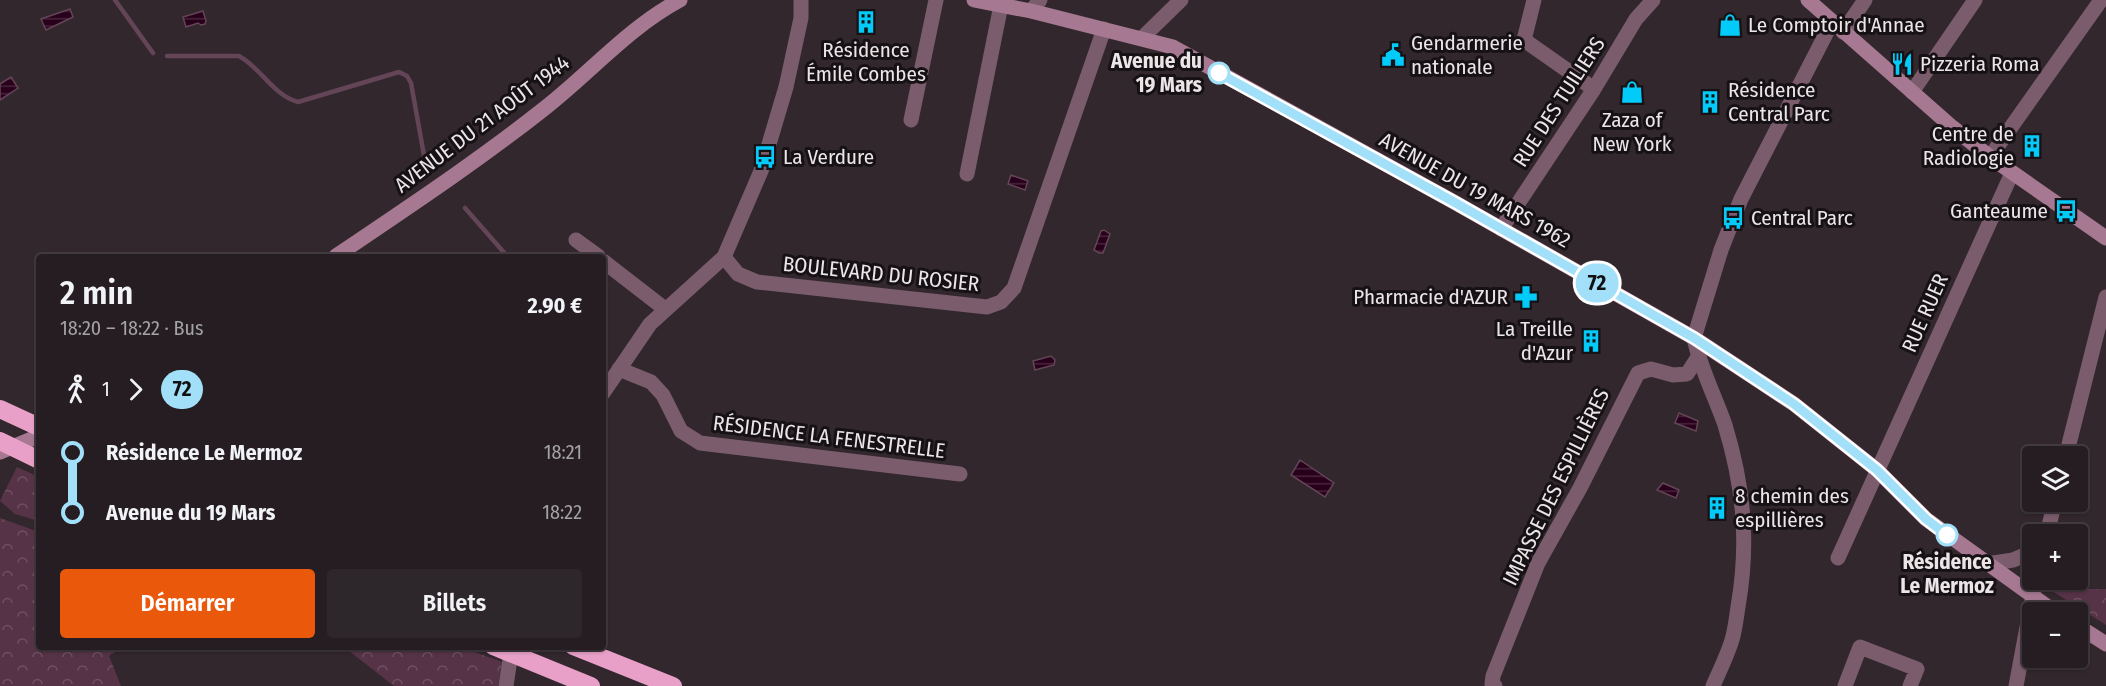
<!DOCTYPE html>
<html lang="fr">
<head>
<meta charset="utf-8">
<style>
	body { margin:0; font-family:"Fira Sans Condensed",sans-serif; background:#2d262a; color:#f1f3f6; height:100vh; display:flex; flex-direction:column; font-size:22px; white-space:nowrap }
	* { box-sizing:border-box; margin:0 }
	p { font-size:20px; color:#a3a2a5 }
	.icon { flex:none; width:33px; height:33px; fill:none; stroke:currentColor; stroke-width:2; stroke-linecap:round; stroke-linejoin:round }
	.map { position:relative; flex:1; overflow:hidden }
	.details { position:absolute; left:36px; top:254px; width:570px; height:396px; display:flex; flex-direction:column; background:#251d21; border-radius:6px; box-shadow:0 2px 4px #0004,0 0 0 2px #423b3f }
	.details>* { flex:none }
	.badge { padding:0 12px; border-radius:20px; font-size:21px; line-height:39px }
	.controls { position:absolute; left:2022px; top:446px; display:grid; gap:12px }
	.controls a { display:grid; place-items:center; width:66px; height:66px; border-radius:6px; background:#251d21; box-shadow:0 2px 4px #0004,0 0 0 2px #423b3f; font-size:30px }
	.map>.badge { position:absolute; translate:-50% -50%; box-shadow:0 0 0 3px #fff }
	.legs { display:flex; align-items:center; gap:9px; height:66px; padding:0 24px; font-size:20px }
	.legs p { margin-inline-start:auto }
	.headline { display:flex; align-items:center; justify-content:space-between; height:102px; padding:0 24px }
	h1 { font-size:33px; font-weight:600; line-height:45px }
	.action { display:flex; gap:12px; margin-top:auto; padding:12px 24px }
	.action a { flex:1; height:69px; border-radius:6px; background:#ea580c; color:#fff; font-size:24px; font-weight:600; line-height:69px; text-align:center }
	.action a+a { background:#2d262a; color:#f1f3f6 }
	ul { padding:0 24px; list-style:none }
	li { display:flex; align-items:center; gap:21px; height:60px; font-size:22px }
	li i { display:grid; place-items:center; width:9px; height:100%; margin:0 8px; background:currentColor }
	li i::after { content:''; width:15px; height:15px; margin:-8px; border:4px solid; border-radius:50%; background:#251d21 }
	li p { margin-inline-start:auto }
	li:first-child i { background:linear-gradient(#0000 50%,currentColor 0) }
	li:last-child i { background:linear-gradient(currentColor 50%,#0000 0) }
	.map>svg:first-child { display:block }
	.forest { fill:url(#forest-crowns) }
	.water { fill:url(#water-rules); stroke:#644558; stroke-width:1.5 }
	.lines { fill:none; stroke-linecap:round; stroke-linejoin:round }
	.stream { stroke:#644558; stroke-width:4.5 }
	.minor { stroke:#7a5c6c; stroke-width:15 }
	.tertiary { stroke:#7a5c6c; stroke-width:15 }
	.secondary { stroke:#a67891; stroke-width:15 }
	.motorway { stroke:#e8a0c8; stroke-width:18 }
	.line-1-casing { stroke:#fff; stroke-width:14 }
	.line-1 { stroke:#a2dff9; stroke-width:9 }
	.stop-1-dot { fill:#fff; stroke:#a2dff9; stroke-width:3 }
	.labels { text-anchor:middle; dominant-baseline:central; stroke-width:6; stroke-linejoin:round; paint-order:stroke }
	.poi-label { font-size:21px; fill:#ece5e8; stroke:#161114; text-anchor:start }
	.stop-label { font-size:21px; font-weight:bold; fill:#ece5e8; stroke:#161114; text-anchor:end }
	.street-label { font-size:21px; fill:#ece5e8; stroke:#161114 }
</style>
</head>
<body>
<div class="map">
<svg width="2106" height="686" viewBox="0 0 2106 686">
	<defs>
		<pattern id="forest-crowns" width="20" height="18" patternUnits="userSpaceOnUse" patternTransform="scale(1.5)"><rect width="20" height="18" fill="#573347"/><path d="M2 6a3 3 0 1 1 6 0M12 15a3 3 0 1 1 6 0" fill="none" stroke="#6f5062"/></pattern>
		<pattern id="water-rules" width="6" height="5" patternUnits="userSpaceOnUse" patternTransform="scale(1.5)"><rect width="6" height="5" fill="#29001b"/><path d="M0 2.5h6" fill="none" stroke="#48253c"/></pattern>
	</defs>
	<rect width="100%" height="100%" fill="#31272c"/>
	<path class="forest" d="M17,467l22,10v44l-24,-7 -15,-13z
		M0,518l39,14v114l83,1 -13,9 12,30h-121z
		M2049,589h57v36z
		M344,647h117l41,15 -4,24h-104z"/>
	<path class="water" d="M70,9l3,8 -27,13 -5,-11z
		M203,11l3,10 -1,3 -4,1 -3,-2 -12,4 -3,-10z
		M11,77l7,11 -18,12v-16z
		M1011,175l17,6 -3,9 -17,-6z
		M1104,230l6,4 -7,19h-4l-5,-3 7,-19z
		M1051,356l4,4 -1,5 -19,5 -2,-9z
		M1679,413l19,8 -2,10 -21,-8z
		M1300,460l34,23 -9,14 -34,-22z
		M1663,483l16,7 -3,8 -19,-8z"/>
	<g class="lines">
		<path class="stream" d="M115,0l38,53
			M167,56h72c22,12 34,39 59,46l101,-30 8,4 4,7 16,89
			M465,208l42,48"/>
		<path class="minor" d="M1534,0l-10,40 70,49
			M1031,11l9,-11
			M1843,32l22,-32
			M1142,38l39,-38
			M1912,92l63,-92
			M911,120l25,-120
			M1990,157l111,-157
			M967,174l34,-169
			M1501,229l93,-140 42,-70 17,-19
			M576,240l22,16
			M724,257l14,17 19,8 230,25 14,-5 13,-14 90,-259
			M603,261l62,48
			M1694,338l27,-88 20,-51 91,-177
			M619,369l32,13 12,13 18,36 19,12 260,31
			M2066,456l40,-159
			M2047,534l8,-33
			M1838,558l174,-385
			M1987,564l26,-4 19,-8
			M1495,686l-3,-2 1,-8 45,-113 42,-75 58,-115 13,-4 22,6 14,-1 11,-17
			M1845,686l15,-39 57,22 -7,17
			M2016,686l20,-107"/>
		<path class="tertiary" d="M1694,338c6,30 21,58 31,87 19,63 24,118 13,182 -2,12 -3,25 -7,36 -5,15 -12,29 -18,43
			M603,393l47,-69 74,-67 37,-86 25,-84 15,-69v-18
			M506,686l6,-40"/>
		<path class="secondary" d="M974,0l57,11 142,36 281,155 240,136 100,66 83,66 49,49 129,93
			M1808,0l144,127 38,30 116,81
			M336,256c71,-48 142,-95 209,-148 46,-36 83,-80 135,-108
			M0,452l39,-16
			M2078,626l28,18"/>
		<path class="motorway" d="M0,409l39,18
			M0,441l39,19
			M493,646l98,40
			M573,646l100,40"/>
	</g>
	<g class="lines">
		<g class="line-1-casing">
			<path id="line-1" d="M1219,73l235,129 240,136 100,66 83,66 49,49 21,16"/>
		</g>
		<use href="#line-1" class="line-1"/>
	</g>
	<defs>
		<g id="building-bare" transform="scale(1.8)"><path d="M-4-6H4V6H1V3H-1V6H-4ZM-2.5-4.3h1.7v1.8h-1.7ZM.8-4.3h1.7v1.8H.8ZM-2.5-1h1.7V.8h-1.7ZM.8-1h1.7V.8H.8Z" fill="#02cbf9" stroke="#161114" stroke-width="2.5" paint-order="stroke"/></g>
		<g id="shop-bare" transform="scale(1.8)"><path d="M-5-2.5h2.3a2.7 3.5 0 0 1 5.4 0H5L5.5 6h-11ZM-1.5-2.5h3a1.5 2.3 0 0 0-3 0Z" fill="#02cbf9" stroke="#161114" stroke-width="2.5" paint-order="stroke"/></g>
		<g id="civic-bare" transform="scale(1.8)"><path d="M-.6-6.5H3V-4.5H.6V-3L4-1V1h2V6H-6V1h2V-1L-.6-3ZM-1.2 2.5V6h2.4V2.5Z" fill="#02cbf9" stroke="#161114" stroke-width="2.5" paint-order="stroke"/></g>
		<g id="restaurant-bare" transform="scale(1.8)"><path d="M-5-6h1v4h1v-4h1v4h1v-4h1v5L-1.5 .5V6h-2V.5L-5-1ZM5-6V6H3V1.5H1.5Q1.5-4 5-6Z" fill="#02cbf9" stroke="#161114" stroke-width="2.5" paint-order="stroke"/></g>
		<g id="bus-bare" transform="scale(1.8)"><path d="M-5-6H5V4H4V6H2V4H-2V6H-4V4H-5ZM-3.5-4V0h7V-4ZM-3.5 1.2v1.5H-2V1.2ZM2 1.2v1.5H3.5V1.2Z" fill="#02cbf9" stroke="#161114" stroke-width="2.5" paint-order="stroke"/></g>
		<g id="pharmacy-bare" transform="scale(1.8)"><path d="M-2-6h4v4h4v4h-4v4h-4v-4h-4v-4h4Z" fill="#02cbf9" stroke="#161114" stroke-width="2.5" paint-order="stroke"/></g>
	</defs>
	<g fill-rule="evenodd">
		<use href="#building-bare" x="866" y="22"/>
		<use href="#shop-bare" x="1730" y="25"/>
		<use href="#civic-bare" x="1393" y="55"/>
		<use href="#restaurant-bare" x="1902" y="64"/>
		<use href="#shop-bare" x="1632" y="92"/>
		<use href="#building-bare" x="1710" y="102"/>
		<use href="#building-bare" x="2032" y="146"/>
		<use href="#bus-bare" x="765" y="157"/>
		<use href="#bus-bare" x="2066" y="211"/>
		<use href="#bus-bare" x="1733" y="218"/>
		<use href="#pharmacy-bare" x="1526" y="297"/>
		<use href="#building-bare" x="1591" y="341"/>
		<use href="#building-bare" x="1717" y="508"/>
	</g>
	<g class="stop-1-dot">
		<circle cx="1219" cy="73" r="10"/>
		<circle cx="1947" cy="535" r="10"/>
	</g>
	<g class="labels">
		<g class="poi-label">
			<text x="1748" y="25">Le Comptoir d'Annae</text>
			<text x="1411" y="43">Gendarmerie<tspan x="1411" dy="24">nationale</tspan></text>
			<text x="866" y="50" text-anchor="middle">Résidence<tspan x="866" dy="24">Émile Combes</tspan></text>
			<text x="1920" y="64">Pizzeria Roma</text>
			<text x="1728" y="90">Résidence<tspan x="1728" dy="24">Central Parc</tspan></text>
			<text x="1632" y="120" text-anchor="middle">Zaza of<tspan x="1632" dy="24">New York</tspan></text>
			<text x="2014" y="134" text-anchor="end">Centre de<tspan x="2014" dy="24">Radiologie</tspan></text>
			<text x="783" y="157">La Verdure</text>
			<text x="2048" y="211" text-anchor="end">Ganteaume</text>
			<text x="1751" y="218">Central Parc</text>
			<text x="1508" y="297" text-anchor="end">Pharmacie d'AZUR</text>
			<text x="1573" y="329" text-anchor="end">La Treille<tspan x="1573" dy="24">d'Azur</tspan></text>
			<text x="1735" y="496">8 chemin des<tspan x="1735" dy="24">espillières</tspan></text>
		</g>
		<g class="stop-label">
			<text x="1202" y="61">Avenue du<tspan x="1202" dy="24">19 Mars</tspan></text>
			<text x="1947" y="562" text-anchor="middle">Résidence<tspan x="1947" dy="24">Le Mermoz</tspan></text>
		</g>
		<g class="street-label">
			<text transform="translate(1559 102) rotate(-57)">RUE DES TUILIERS</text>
			<text transform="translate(482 124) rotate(-37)">AVENUE DU 21 AOÛT 1944</text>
			<text transform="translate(1475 190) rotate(29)">AVENUE DU 19 MARS 1962</text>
			<text transform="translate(881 274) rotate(6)">BOULEVARD DU ROSIER</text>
			<text transform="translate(1925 313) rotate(-66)">RUE RUER</text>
			<text transform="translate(829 437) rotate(7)">RÉSIDENCE LA FENESTRELLE</text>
			<text transform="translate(1556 487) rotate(-64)">IMPASSE DES ESPILLIÈRES</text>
		</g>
	</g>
</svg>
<div class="controls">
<a><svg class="icon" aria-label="layers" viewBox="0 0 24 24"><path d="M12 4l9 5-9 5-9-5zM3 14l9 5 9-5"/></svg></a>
<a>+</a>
<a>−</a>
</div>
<b class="badge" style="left:1597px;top:283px;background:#a2dff9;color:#111">72</b>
<section class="details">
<div class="headline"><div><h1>2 min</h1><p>18:20 – 18:22 · Bus</p></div><b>2.90 €</b></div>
<div class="legs"><svg class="icon" aria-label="walk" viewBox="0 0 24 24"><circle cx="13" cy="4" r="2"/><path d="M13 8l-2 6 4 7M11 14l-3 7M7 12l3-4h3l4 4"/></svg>1<svg class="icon" aria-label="forward" viewBox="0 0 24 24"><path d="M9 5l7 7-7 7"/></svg><b class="badge" style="background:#a2dff9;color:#111">72</b></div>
<ul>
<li><i style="color:#a2dff9"></i><b>Résidence Le Mermoz</b><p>18:21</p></li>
<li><i style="color:#a2dff9"></i><b>Avenue du 19 Mars</b><p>18:22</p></li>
</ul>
<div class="action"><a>Démarrer</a><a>Billets</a></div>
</section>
</div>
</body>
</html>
